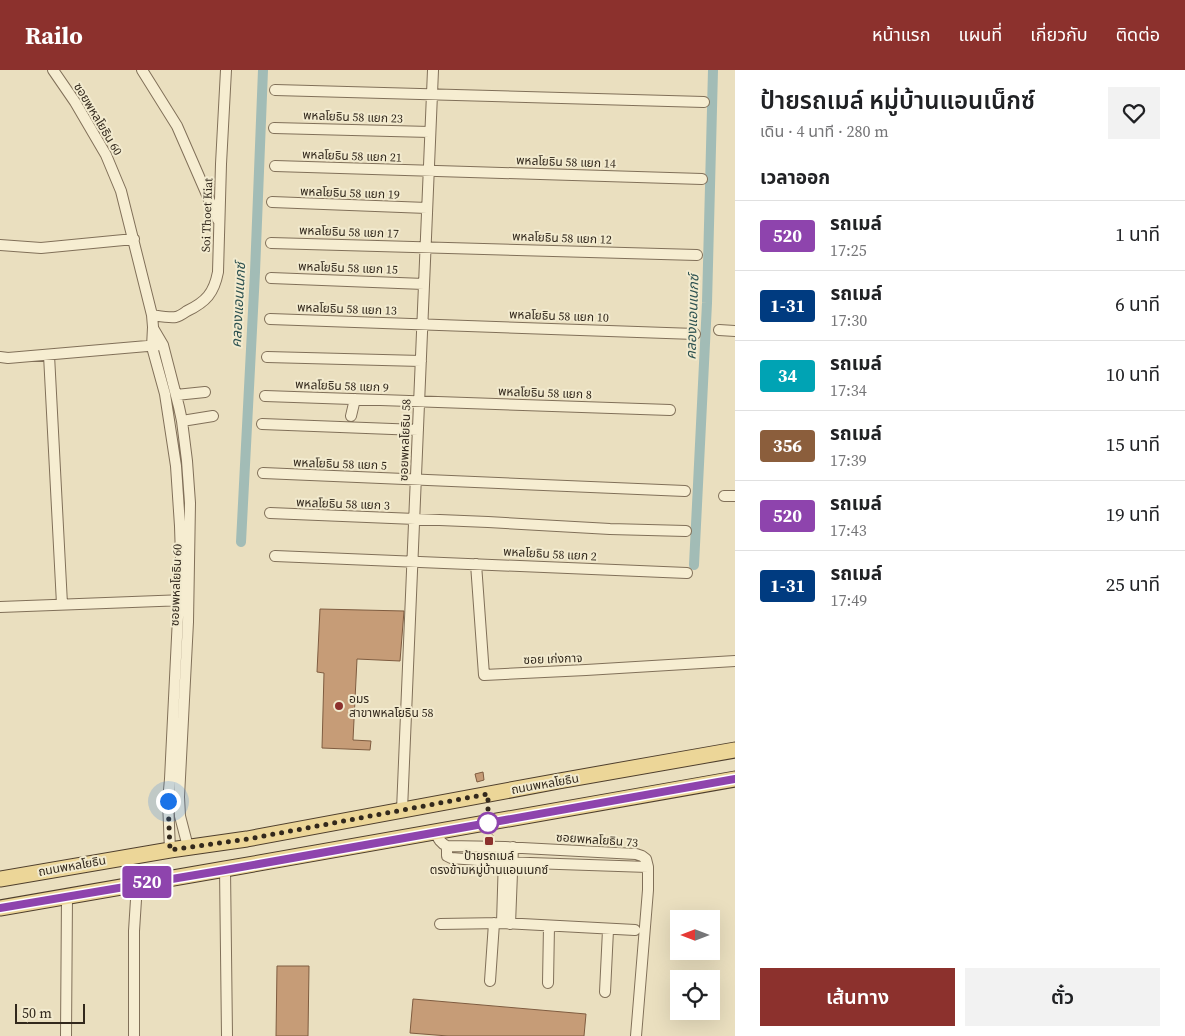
<!DOCTYPE html>
<html lang="th">
<head>
<meta charset="utf-8">
<style>
	body { margin:0; font-family:"Source Serif 4","Noto Sans Thai",serif; background:#f2f2f2; color:#202124; height:100vh; display:flex; flex-direction:column; font-size:19px; white-space:nowrap }
	* { box-sizing:border-box; margin:0 }
	p { font-size:16px; color:#757577 }
	.icon { flex:none; width:28px; height:28px; fill:none; stroke:currentColor; stroke-width:2; stroke-linecap:round; stroke-linejoin:round }
	.map { position:relative; flex:1; overflow:hidden }
	.drawer { display:flex; flex-direction:column; background:#fff; width:450px }
	.drawer>* { flex:none }
	.badge { padding:0 10px; border-radius:4px; font-size:18px; line-height:32px }
	.needle { width:32px; rotate:270deg }
	.fabs { position:absolute; left:670px; top:840px; display:grid; gap:10px }
	.fabs a { display:grid; place-items:center; width:50px; height:50px; border-radius:0px; background:#fff; box-shadow:0 5px 20px #0002; font-size:25px }
	.scale { position:absolute; left:15px; bottom:12px; width:70px; box-sizing:border-box; padding-left:5px; border:2px solid #32281c; border-top:0; font-size:14px; line-height:18px; white-space:nowrap; color:#32281c; -webkit-text-stroke:4px #f2eace; paint-order:stroke }
	.you { position:absolute; width:25px; height:25px; margin:-12px; border:4px solid #fff; border-radius:50%; background:#1a73e8; box-shadow:0 0 0 8px #1a73e833 }
	.map>.badge { position:absolute; translate:-50% -50%; box-shadow:0 0 0 2px #fff }
	h2 { padding:0 25px; font-size:19px; line-height:45px }
	.round { display:grid; place-items:center; flex:none; width:52px; height:52px; border-radius:0px; background:#f2f2f2 }
	.overview { display:flex; align-items:center; justify-content:space-between; height:85px; padding:0 25px }
	h1 { font-size:24px; font-weight:600; line-height:38px }
	.primary-button { display:flex; gap:10px; margin-top:auto; padding:10px 25px }
	.primary-button a { flex:1; height:58px; border-radius:0px; background:#8c312d; color:#fff; font-size:20px; font-weight:600; line-height:58px; text-align:center }
	.primary-button a+a { background:#f2f2f2; color:#202124 }
	ul { padding:0; list-style:none }
	li { display:flex; align-items:center; gap:15px; height:70px; padding:0 25px; border-top:1px solid #e0e0e0 }
	li div { flex:1 }
	li b { display:block; font-size:19px }
	li em { font-style:normal }
	li .badge { min-width:55px; font-weight:700; text-align:center }
	header { display:flex; align-items:center; gap:30px; box-sizing:border-box; height:70px; padding:0 25px; background:#8c312d; color:#fff }
	header strong { font-size:24px }
	nav { display:flex; gap:28px; margin-inline-start:auto; font-size:18px }
	main { display:flex; flex:1; min-height:0 }
	.map>svg:first-child { display:block }
	.lines { fill:none; stroke-linecap:round; stroke-linejoin:round }
	.canal { stroke:#a2bcb6; stroke-width:10 }
	.building { fill:#c69c77; stroke:#7f5c40 }
	.street-casing { stroke:#817059; stroke-width:12 }
	.primary-casing { stroke:#4f3f2d; stroke-width:17 }
	.street { stroke:#f6edd1; stroke-width:10 }
	.primary { stroke:#ecd698; stroke-width:15 }
	.line-casing { stroke:#fff; stroke-width:11 }
	.line { stroke:#8e44ad; stroke-width:8 }
	.walk { stroke:#32281c; stroke-width:5; stroke-dasharray:0 9 }
	.poi-dot { fill:#8c312d; stroke:#f2eace; stroke-width:2 }
	.stop-dot { fill:#fff; stroke:#8e44ad; stroke-width:2.5 }
	.labels { text-anchor:middle; dominant-baseline:central; stroke-width:4; stroke-linejoin:round; paint-order:stroke }
	.street-label { font-size:12px; fill:#32281c; stroke:#f2eace }
	.poi-label { font-size:12px; fill:#32281c; stroke:#f2eace; text-anchor:start }
	.water-label { font-size:14px; font-style:italic; fill:#2c5150; stroke:#f2eace }
</style>
</head>
<body>
<header>
<strong>Railo</strong>
<nav><a>หน้าแรก</a><a>แผนที่</a><a>เกี่ยวกับ</a><a>ติดต่อ</a></nav>
</header>
<main>
<div class="map">
<svg width="735" height="966" viewBox="0 0 735 966">
	<rect width="100%" height="100%" fill="#eadfbf"/>
	<g class="lines">
		<path class="canal" d="M241,472l14,-270 8,-202
			M694,495l13,-262 6,-233"/>
	</g>
	<path class="building" d="M320,539l84,2 -4,50 -43,-2 -4,81 18,1 -1,9 -48,-2 2,-75 -7,-1z
		M483,702l1,8 -7,2 -2,-8z
		M493,765l1,9 -8,2 -2,-9z
		M277,896h32l-1,70h-32z
		M413,929l173,15 -2,22h-136l-38,-3z"/>
	<g class="lines">
		<g class="street-casing">
			<path id="street" d="M53,0l22,32 31,53 15,36 31,124 1,12 -1,20 13,47 11,72 4,60 1,31 -11,222 -2,22 2,49
				M142,0l35,56 41,94
				M275,20l429,12
				M274,58l156,4
				M275,96l427,13
				M272,132l155,6
				M271,173l426,12
				M0,175l41,3 93,-9
				M271,208l153,6
				M152,245c7,1 17,3 24,2 4,-1 8,-4 11,-6 19,-9 27,-18 31,-39l3,-108 5,-94
				M270,249l425,15
				M153,258l10,17 16,62 3,14 5,40 3,42 -2,119 -9,175 1,19 8,31
				M719,260l16,1
				M49,285l13,249
				M0,287l8,1 151,-13
				M267,287l154,4
				M176,325l29,-3
				M265,326l405,14
				M351,346l4,-17
				M182,351l31,-5
				M262,354l156,6
				M263,403l422,18
				M724,426h11
				M270,443l218,9 122,7 76,2
				M275,486l412,17
				M476,494l8,111 102,-5 149,-9
				M0,537l185,-7
				M402,740l31,-740
				M435,762c3,6 5,11 12,14l58,1 131,7 6,2 4,3 2,8v23l-12,146
				M447,776v10l4,2 53,4 144,5
				M225,799l2,167
				M502,853l2,-66
				M440,854l62,-1 133,7
				M510,854l3,-77
				M490,911l4,-58
				M548,913l1,-57
				M605,922l3,-62
				M66,966l1,-140
				M134,966v-105l3,-47"/>
		</g>
		<g class="primary-casing">
			<path id="primary" d="M0,809l170,-29 77,-11 312,-58 176,-31
				M0,838l225,-39 510,-90"/>
		</g>
		<use href="#street" class="street"/>
		<use href="#primary" class="primary"/>
	</g>
	<g class="lines">
		<g class="line-casing">
			<path id="line" d="M0,838l225,-38 510,-91"/>
		</g>
		<use href="#line" class="line"/>
		<path class="walk" d="M168,731l2,49 78,-11 240,-45v29"/>
	</g>
	<g class="poi-dot">
		<circle cx="339" cy="636" r="5"/>
		<rect x="484" y="766" width="10" height="10" rx="2.5"/>
	</g>
	<circle class="stop-dot" cx="488" cy="753" r="10"/>
	<g class="labels">
		<g class="street-label">
			<text transform="translate(353 47) rotate(2)">พหลโยธิน 58 แยก 23</text>
			<text transform="translate(98 49) rotate(59)">ซอยพหลโยธิน 60</text>
			<text transform="translate(352 86) rotate(2)">พหลโยธิน 58 แยก 21</text>
			<text transform="translate(566 92) rotate(2)">พหลโยธิน 58 แยก 14</text>
			<text transform="translate(350 123) rotate(2)">พหลโยธิน 58 แยก 19</text>
			<text transform="translate(207 145) rotate(-88)">Soi Thoet Kiat</text>
			<text transform="translate(349 162) rotate(2)">พหลโยธิน 58 แยก 17</text>
			<text transform="translate(562 168) rotate(2)">พหลโยธิน 58 แยก 12</text>
			<text transform="translate(348 198) rotate(2)">พหลโยธิน 58 แยก 15</text>
			<text transform="translate(347 239) rotate(2)">พหลโยธิน 58 แยก 13</text>
			<text transform="translate(559 246) rotate(2)">พหลโยธิน 58 แยก 10</text>
			<text transform="translate(342 316) rotate(2)">พหลโยธิน 58 แยก 9</text>
			<text transform="translate(545 323) rotate(2)">พหลโยธิน 58 แยก 8</text>
			<text transform="translate(405 370) rotate(-88)">ซอยพหลโยธิน 58</text>
			<text transform="translate(340 394) rotate(2)">พหลโยธิน 58 แยก 5</text>
			<text transform="translate(343 434) rotate(2)">พหลโยธิน 58 แยก 3</text>
			<text transform="translate(550 484) rotate(3)">พหลโยธิน 58 แยก 2</text>
			<text transform="translate(176 515) rotate(-88)">ซอยพหลโยธิน 60</text>
			<text transform="translate(553 589) rotate(-2)">ซอย เก่งกาจ</text>
			<text transform="translate(545 714) rotate(-10)">ถนนพหลโยธิน</text>
			<text transform="translate(597 770) rotate(4)">ซอยพหลโยธิน 73</text>
			<text transform="translate(72 796) rotate(-10)">ถนนพหลโยธิน</text>
		</g>
		<g class="poi-label">
			<text x="349" y="629">อมร<tspan x="349" dy="14">สาขาพหลโยธิน 58</tspan></text>
			<text x="489" y="786" text-anchor="middle">ป้ายรถเมล์<tspan x="489" dy="14">ตรงข้ามหมู่บ้านแอนเนกซ์</tspan></text>
		</g>
		<g class="water-label">
			<text transform="translate(238 235) rotate(-87)">คลองแอนเนกซ์</text>
			<text transform="translate(692 247) rotate(-88)">คลองแอนเนกซ์</text>
		</g>
	</g>
</svg>
<div class="fabs">
<a><svg class="needle" viewBox="-14 -14 28 28"><path d="M0-13l5 13h-10z" fill="#e53935"/><path d="M0 13l5-13h-10z" fill="#757577"/></svg></a>
<a><svg class="icon" aria-label="locate" viewBox="0 0 24 24"><circle cx="12" cy="12" r="6"/><path d="M12 2v4M12 18v4M2 12h4M18 12h4"/></svg></a>
</div>
<div class="scale">50 m</div>
<div class="you" style="left:168px;top:731px"></div>
<b class="badge" style="left:147px;top:812px;background:#8e44ad;color:#fff">520</b>
</div>
<section class="drawer">
<div class="overview"><div><h1>ป้ายรถเมล์ หมู่บ้านแอนเน็กซ์</h1><p>เดิน · 4 นาที · 280 m</p></div><a class="round"><svg class="icon" aria-label="heart" viewBox="0 0 24 24"><path d="M12 20l-8-8c-3-5 5-10 8-4 3-6 11-1 8 4z"/></svg></a></div>
<h2>เวลาออก</h2>
<ul>
<li><span class="badge" style="background:#8e44ad;color:#fff">520</span><div><b>รถเมล์</b><p>17:25</p></div><em>1 นาที</em></li>
<li><span class="badge" style="background:#003b80;color:#fff">1-31</span><div><b>รถเมล์</b><p>17:30</p></div><em>6 นาที</em></li>
<li><span class="badge" style="background:#00a3b4;color:#fff">34</span><div><b>รถเมล์</b><p>17:34</p></div><em>10 นาที</em></li>
<li><span class="badge" style="background:#8b5e3c;color:#fff">356</span><div><b>รถเมล์</b><p>17:39</p></div><em>15 นาที</em></li>
<li><span class="badge" style="background:#8e44ad;color:#fff">520</span><div><b>รถเมล์</b><p>17:43</p></div><em>19 นาที</em></li>
<li><span class="badge" style="background:#003b80;color:#fff">1-31</span><div><b>รถเมล์</b><p>17:49</p></div><em>25 นาที</em></li>
</ul>
<div class="primary-button"><a>เส้นทาง</a><a>ตั๋ว</a></div>
</section>
</main>
</body>
</html>
